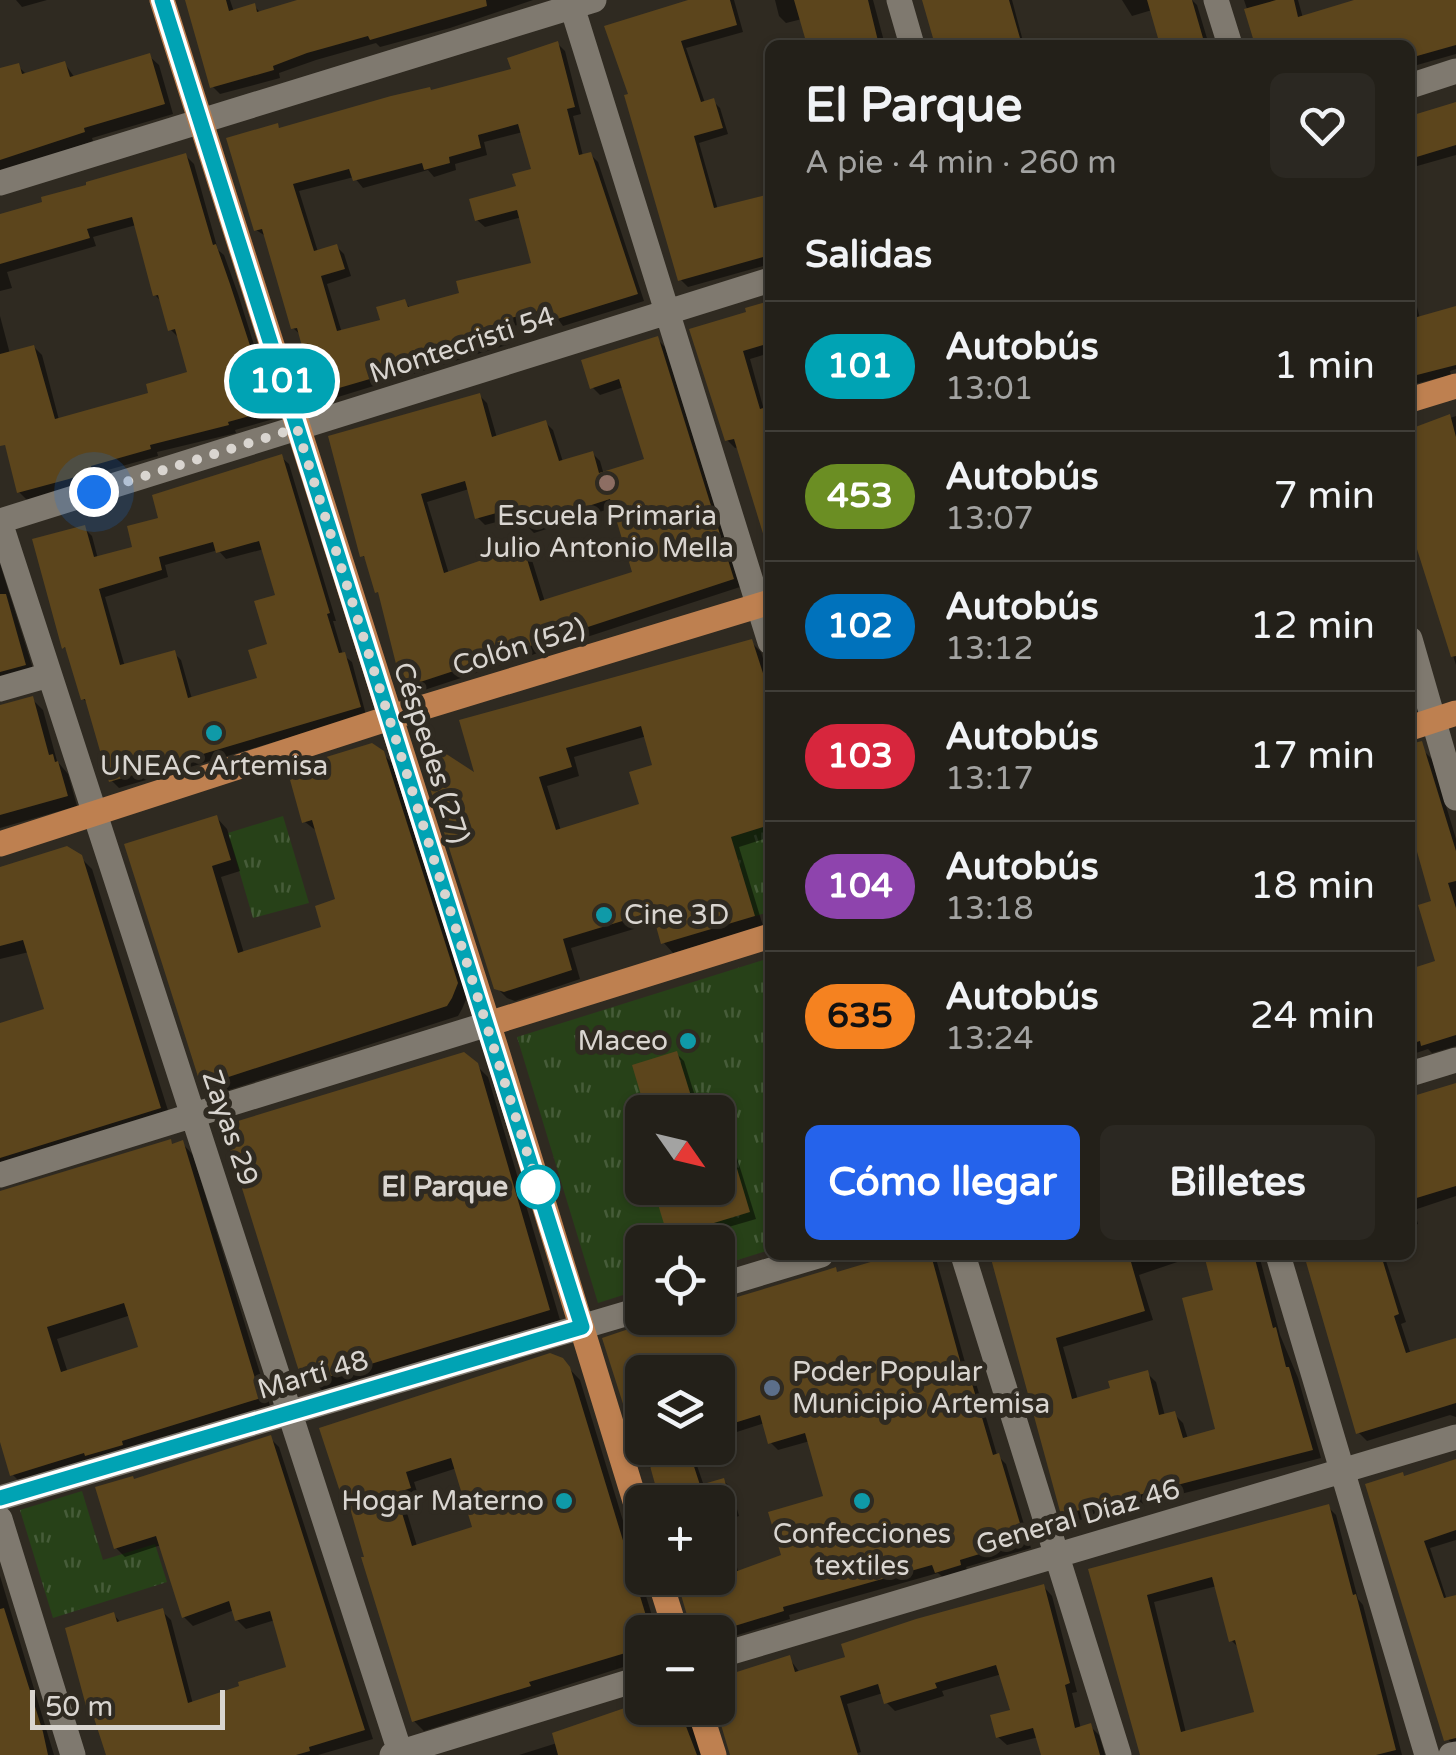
<!DOCTYPE html>
<html lang="es">
<head>
<meta charset="utf-8">
<style>
	body { margin:0; font-family:"Varela Round",sans-serif; background:#2b2822; color:#f1f3f6; height:100vh; display:flex; flex-direction:column; font-size:38px; white-space:nowrap }
	* { box-sizing:border-box; margin:0 }
	p { font-size:32px; color:#a3a3a2 }
	.icon { flex:none; width:55px; height:55px; fill:none; stroke:currentColor; stroke-width:2; stroke-linecap:round; stroke-linejoin:round }
	.map { position:relative; flex:1; overflow:hidden }
	.side { position:absolute; left:765px; top:40px; width:650px; height:1220px; display:flex; flex-direction:column; background:#232019; border-radius:15px; box-shadow:0 2px 8px #0004,0 0 0 2px #403e38 }
	.side>* { flex:none }
	.badge { padding:0 20px; border-radius:32px; font-size:35px; line-height:65px }
	.needle { width:65px; rotate:124deg }
	.controls { position:absolute; left:625px; top:1095px; display:grid; gap:20px }
	.controls a { display:grid; place-items:center; width:110px; height:110px; border-radius:15px; background:#232019; box-shadow:0 2px 8px #0004,0 0 0 2px #403e38; font-size:50px }
	.scale { position:absolute; left:30px; bottom:25px; width:195px; box-sizing:border-box; padding-left:10px; border:5px solid #d9d5d0; border-top:0; font-size:28px; line-height:35px; white-space:nowrap; color:#d9d5d0; -webkit-text-stroke:8px #2f2a21; paint-order:stroke }
	.you { position:absolute; width:50px; height:50px; margin:-25px; border:8px solid #fff; border-radius:50%; background:#1a73e8; box-shadow:0 0 0 15px #1a73e833 }
	.map>.badge { position:absolute; translate:-50% -50%; box-shadow:0 0 0 5px #fff }
	h2 { padding:0 40px; font-size:38px; line-height:90px }
	.round { display:grid; place-items:center; flex:none; width:105px; height:105px; border-radius:15px; background:#2b2822 }
	.head { display:flex; align-items:center; justify-content:space-between; height:170px; padding:0 40px }
	h1 { font-size:48px; font-weight:700; line-height:75px }
	.action { display:flex; gap:20px; margin-top:auto; padding:20px 40px }
	.action a { flex:1; height:115px; border-radius:15px; background:#2563eb; color:#fff; font-size:40px; font-weight:700; line-height:115px; text-align:center }
	.action a+a { background:#2b2822; color:#f1f3f6 }
	ul { padding:0; list-style:none }
	li { display:flex; align-items:center; gap:30px; height:130px; padding:0 40px; border-top:2px solid #403e38 }
	li div { flex:1 }
	li b { display:block; font-size:38px }
	li em { font-style:normal }
	li .badge { min-width:110px; font-weight:700; text-align:center }
	.map>svg:first-child { display:block }
	.park { fill:url(#park-tufts); fill-rule:evenodd }
	.shadow { fill:#0007; fill-rule:evenodd }
	.building { fill:#5c451c; fill-rule:evenodd }
	.lines { fill:none; stroke-linecap:round; stroke-linejoin:round }
	.minor { stroke:#7f796f; stroke-width:25 }
	.major { stroke:#be8050; stroke-width:25 }
	.line-casing { stroke:#fff; stroke-width:22 }
	.line { stroke:#00a3b4; stroke-width:15 }
	.walk { stroke:#d9d5d0; stroke-width:10; stroke-dasharray:0 18 }
	.education-dot { fill:#8d6e63; stroke:#2f2a21; stroke-width:4 }
	.culture-dot { fill:#0f9aa8; stroke:#2f2a21; stroke-width:4 }
	.stop-dot { fill:#fff; stroke:#00a3b4; stroke-width:5 }
	.service-dot { fill:#5c6f8a; stroke:#2f2a21; stroke-width:4 }
	.labels { text-anchor:middle; dominant-baseline:central; stroke-width:10; stroke-linejoin:round; paint-order:stroke }
	.street-label { font-size:28px; fill:#d9d5d0; stroke:#2f2a21 }
	.poi-label { font-size:28px; fill:#d9d5d0; stroke:#2f2a21 }
	.stop-label { font-size:28px; font-weight:bold; fill:#d9d5d0; stroke:#2f2a21; text-anchor:end }
</style>
</head>
<body>
<div class="map">
<svg width="1456" height="1755" viewBox="0 0 1456 1755">
	<defs>
		<pattern id="park-tufts" width="24" height="20" patternUnits="userSpaceOnUse" patternTransform="scale(2.5)"><rect width="24" height="20" fill="#274118"/><path d="M3 7l-1-3M5 7V3M7 7l1-3M15 17l-1-3M17 17v-4M19 17l1-3" fill="none" stroke="#465c39"/></pattern>
	</defs>
	<rect width="100%" height="100%" fill="#2f2a21"/>
	<path class="park" d="M283,816l26,87 -56,15 -25,-85z
		M770,825v87l-15,4 -24,-79z
		M770,958v292l-52,16v-24h-76v47l-44,14 -81,-266zM642,1112h76v76h-76z
		M82,1491l21,69 52,-16 12,38 -114,36 -33,-108z"/>
	<path class="shadow" d="M16,0h31l-25,7z
		M186,0h44l4,12 20,-6 7,7 42,-13h230l-83,28 -70,19 -4,-4 -60,17 -37,13 1,5 -60,16 -8,-8z
		M698,0h36l9,32 -57,16 19,55 8,-2 7,7 8,26 -29,9 19,67 52,-13v67l-82,23 -7,-7 -54,-183z
		M775,0h98l12,45h-72l-11,-26 -16,4 -7,-7z
		M924,0h88l12,45h-86z
		M1122,0h70l5,5 12,40h-47l-10,-35 -20,6z
		M1244,0h54l5,18 60,-18h93v54l-46,13v-22h-151z
		M558,44l7,7 16,63 -8,2 10,40 7,-2 8,8 46,139 -81,25 -8,-11 -49,13 4,16 -185,57 -8,-8 -15,-57 -9,-8 -26,-91 -11,-7 21,-105 4,5 233,-59zM523,132l11,38 -15,18 -42,32 8,7 37,-10 12,48 -72,30 -51,14 -6,-7 -22,19 -41,12 -15,-49 24,-8 -7,-22 -7,-7 -19,5 -19,-61 55,-14 9,11 65,-18 6,7 22,-7 -1,-6 32,-9 -3,-13z
		M149,56l10,9 14,49 -81,24 1,3 -93,32v-102l18,-5 9,9 38,-11 10,14z
		M1456,105v50l-46,13v-51z
		M186,156l8,8 24,86 6,5 14,39 39,124 -42,12 1,3 -79,19 1,4 -61,17 2,6 -72,21 -8,-8 -19,-65v-111l10,38 24,-7 8,8 17,65 92,-25 40,-21 -13,-37 -7,-7 -9,-28 -7,-7 -19,-70 -43,12 3,9 -89,26 5,16 -12,3v-74z
		M1410,278l10,41 36,-10v60l-6,2 1,4 -41,10z
		M765,305l5,4v44l-20,6 14,51 6,1v128l-31,-92 -4,1 -8,-8 22,-127z
		M657,339l8,8 75,240 -328,107 -7,-8 -10,-44 -26,-80 -6,-6 117,-160 7,7 10,35 49,-15 7,7 10,32 29,-9 8,8 4,14 43,-14 -23,-74 -24,8 -8,-8zM469,489l8,28 8,8 38,-10 3,10 8,8 81,-26 21,66 -91,29 -14,-45 -8,-8 -74,25 -22,-72z
		M1456,416v249l-46,-146v-87z
		M281,457l8,7 47,157h-3l10,34 9,7 14,53 -247,73 -8,-8 -22,-76 -6,-5 -13,-46 -6,-6 20,-119 8,8 6,23 37,-11zM264,549l14,48 -7,49 -11,34 -68,19 -11,-39 -7,-7 -49,14 -20,-70 63,-20 -3,-12 53,-15 8,9z
		M0,564l35,111 -35,12z
		M751,642l10,10 9,29v156l-31,10 24,79 -90,27 -9,-10 -7,-21 -86,26 9,31 -65,22 -8,-3 -11,-11 -17,-209zM647,736l8,31 -13,39 -81,25 -14,-45 32,-10 -5,-19z
		M1410,690l6,21 -6,2z
		M32,699l11,11 14,51 11,13 9,32 -77,22v-121z
		M1423,750l9,9 24,80v207l-24,7 -4,-4 -18,6v-82l28,-10 -4,-60 -15,-55 -9,3v-97z
		M382,753l12,12 74,230 -6,14 -4,7 -245,79 -10,-11 -75,-238 89,-28 10,11 13,42 -19,6 23,76 81,-25 13,-27 -20,-69 -13,-10z
		M80,857l12,12 79,251 -171,57v-151l47,-15 -18,-59 -29,7v-89z
		M677,1054l7,7 16,51h-51l-14,-45z
		M476,1065l12,12 72,243 -236,72 -22,-20z
		M1456,1085v111l-42,14 4,14 -8,3v-128z
		M725,1135l7,7 24,77 -79,23 -7,-6 -15,-48h63v-51z
		M182,1143l11,12 78,254 -247,77 -12,-12 -12,-41v-240zM131,1315l10,34 -73,24 -11,-34z
		M903,1255h32l31,111 7,7 24,82 9,9 25,84 -65,19 2,5 -23,7 -7,-6 -149,42 1,4 -72,22v-9h-23l-16,-54h39v-76h-54l-9,-31 -10,-7 -40,-124 66,-22h7l7,6 33,-6v-3zM642,1372h76v66l47,-15 5,19 8,8 32,-9 16,56 -42,60 -46,14 -14,-50 15,-5 -8,-28 -8,-8 -19,6 -13,-38h-49z
		M993,1255h205l-59,20 14,45 -90,27 15,53 35,-10 34,-17 9,9 9,34 9,-2 9,9 5,16 30,-8 -2,-139 -9,-37h52l21,80 18,43 23,80 -249,64 -9,-9z
		M1306,1255h78l22,67 -5,2 10,31 45,-14v76l-6,-2 -83,26 -8,-8z
		M561,1360l19,20 77,252h-15v29l-218,70 -10,-10 -60,-206 -6,-7zM457,1468l18,61 -58,17 -13,-43 15,-5 -5,-16z
		M270,1438l9,9 94,292 -55,16h-210l-10,-33 -7,-7 23,-100 8,9 40,-13 9,9 22,84 97,-36 -15,-48 -29,9 -9,-9 -3,-10 -41,16 -9,-9 -23,-72 -36,12 -9,-9 19,-67z
		M1456,1462v78l-26,8 17,52 9,-3v145l-4,1 -8,-7 -39,-257z
		M1328,1507l8,8 22,84 5,6 39,150h-258l-53,-185zM1217,1586l14,54 9,9 17,65 -71,19 -32,-131z
		M0,1576l54,179h-54z
		M1044,1587l8,9 25,96 -5,1 9,36 9,-3 9,9 6,20h-61l-5,-18 -32,8 -9,-8 15,-25 -11,-38 -60,17 2,5 -49,15 -9,-9 -3,-9 -36,11 14,48 -10,3h-120l-13,-50v-25l71,-22 11,15z
		M642,1704v4h52l7,47h-182l38,-12 45,-26z"/>
	<path class="building" d="M185,0h41l3,11 26,-8 2,9 40,-12h189l1,6 -117,34 -2,-4 -61,17 -34,13 1,4 -64,18z
		M688,0h42l7,25 -56,16 20,61 13,-4 9,30 -29,8 20,72 56,-14v61l-92,26 -54,-186 4,-1 -24,-68z
		M794,0h74l11,45h-72z
		M922,0h87l13,45h-87z
		M1147,0h45l13,45h-45z
		M1276,0h18l4,17 56,-17h102v45l-46,13v-13h-155l-11,-36z
		M558,41l17,66 -8,2 12,46 12,-3 47,142 -84,26 -4,-12 -51,13 4,15 -38,10 1,5 -151,44 -18,-67 -6,1 -29,-100 -8,2 -28,-93 52,-15 1,5 112,-32 39,-9 1,3 80,-21 -4,-11zM518,124l13,45 -19,5 4,12 -47,13 6,22 42,-11 14,53 -75,18 3,12 -51,14 -3,-8 -29,8 4,13 -43,11 -16,-55 24,-7 -8,-25 -23,7 -21,-67 56,-15 4,12 69,-18 2,7 26,-7 -1,-6 32,-9 -3,-13z
		M150,53l15,51 -81,24 1,4 -85,28v-92l19,-5 3,11 43,-13 5,16z
		M1456,102v43l-46,14v-43z
		M186,153l27,92 3,-1 14,40 41,126 -43,12 1,3 -79,20 1,4 -60,17 1,5 -23,8 -52,14 -12,-48 -5,1v-92l34,-9 21,74 93,-26 -2,-9 41,-12 -12,-43 -7,2 -10,-36 -5,1 -21,-79 -45,12 3,9 -90,26v-50l42,-12 -1,-5 45,-12v-3z
		M766,302l4,13v28l-27,8 17,58 10,-3v133l-5,1 -31,-101 -9,2 -36,-112 57,-17 -1,-4z
		M1456,306v59l-43,11 -3,-12v-45z
		M658,336l76,243 -332,109 -24,-96 -3,1 -11,-37 -4,1 -32,-121 152,-43 12,44 54,-17 13,41 34,-10 6,22 45,-14 -25,-80 -29,10 -9,-29zM465,481l10,38 43,-12 6,20 86,-28 22,73 -92,29 -17,-55 -79,27 -23,-79z
		M1450,414l6,23v219l-5,1 -41,-130v-98z
		M282,454l48,159 -3,1 12,39 6,-1 16,55 -252,75 -24,-83 -4,1 -16,-53 -3,2 -30,-110 53,-14 9,32 38,-10 -5,-21 31,-8 -6,-23zM259,541l16,54 -21,6 13,43 -19,6 9,28 -69,20 -13,-48 -55,15 -21,-76 63,-19 -3,-13 54,-15 3,11z
		M0,594h6l20,71 -26,7z
		M752,639l18,56v130l-39,12 24,79 -94,28 -9,-32 -89,27 9,31 -68,22 -10,-3 -73,-229 10,-16 43,28 -15,-52zM641,726l11,39 -23,7 10,32 -83,26 -17,-53 33,-10 -6,-19z
		M33,696l16,59 4,-1 2,8 3,-1 10,35 -68,19v-110z
		M1422,741l34,110v30l-8,2 8,25v127l-35,11 -1,-5 -10,3v-75l25,-8 -17,-56 13,-4 -21,-74v-83z
		M372,743l12,8 74,232 -6,15 -5,8 -246,80 -77,-242 93,-29 14,45 -19,6 26,87 83,-26 -6,-21 20,-7 -23,-79 -10,3 -15,-54z
		M67,846l15,9 79,253 -161,50v-135l44,-14 -21,-69 -23,6v-79z
		M677,1051l19,61h-50l-14,-47z
		M464,1052l14,11 72,247 -239,72 -11,-8 -4,-12 -69,-222 2,-11 9,-8z
		M1456,1083v103l-46,14v-103z
		M723,1122l27,90 -82,25 -15,-49h65v-65z
		M171,1139l1,5 11,-4 78,258 -139,43 1,4 -38,11 -1,-3 -74,23 -10,-34v-251zM124,1303l14,44 -77,25 -14,-45z
		M894,1255h37l30,109 5,-1 27,92 6,-2 26,87 -65,20 1,5 -26,8 -3,-8 -149,42 1,4 -69,21h-23l-16,-54h42l63,-23 -13,-43 55,-16 -18,-63 -37,11 -8,-29 -42,13v-56h-76v81l-3,1 -37,-116 59,-20h18l1,5 19,-5h19v-6l12,-3 -3,-9 100,-30 9,-3 1,5z
		M990,1255h139l16,56 -89,27 16,61 38,-11 -2,-7 40,-11 11,45 16,-4 8,27 32,-9 -33,-131 31,-8 -9,-35h50l19,73 3,-1 10,40h3l24,83 -252,65z
		M1304,1255h77l18,59 -5,2 12,37 50,-15v65l-100,31z
		M550,1353l13,5 7,9 81,265h-9v16l-113,34 2,4 -119,36 -51,-165h3l-14,-49 -4,2 -27,-82zM451,1458l21,69 -60,19 -16,-53 15,-5 -5,-16z
		M271,1435l94,295 -56,17 1,4 -14,4h-190l-13,-40 -4,2 -24,-89 49,-16 3,10 46,-14 25,95 51,-17 -1,-4 48,-15 -16,-56 -35,10 -6,-20 -47,17 -26,-82 -42,13 -19,-62 38,-11 1,3z
		M645,1448h43l12,37 24,-7 7,24h-71z
		M1456,1459v71l-32,11 20,57 12,-3v143l-12,3 -79,-257 38,-12 1,4z
		M1329,1504l24,91 3,-1 40,156 -20,5h-236l-52,-186zM1212,1577l17,65 6,-2 19,72 -73,20 -34,-137z
		M1044,1584l26,99 -5,2 10,43 16,-5 9,32h-59l-8,-27 -37,10 -6,-23 20,-5 -14,-45 -61,18 2,5 -53,16 -6,-20 -38,12 18,59h-128l-14,-47 2,-30 72,-23 5,17 50,-15 -4,-13 75,-25z
		M4,1608l39,124 5,23h-48v-146z
		M642,1702v6h37l18,47h-139l-6,-22z"/>
	<g class="lines">
		<path class="minor" d="M570,0l200,642
			M899,0l13,45
			M1216,0l14,45
			M1410,86l46,-15
			M0,183l594,-183
			M0,521l770,-241
			M0,522c131,412 271,821 401,1233
			M1410,639l46,159
			M0,689l49,-14
			M1410,1074l46,-14
			M0,1175l488,-151
			M963,1255l156,500
			M1278,1255l149,500
			M718,1286l103,-31
			M0,1498l642,-189
			M0,1519l73,236
			M718,1656l738,-219
			M392,1755l250,-77
			M1451,1755l5,-1"/>
		<path class="major" d="M162,0l333,1045 147,479
			M1410,400l46,-14
			M1410,728l46,-15
			M0,844l408,-132 362,-110
			M488,1024l282,-88
			M659,1578l17,54
			M699,1708l15,47"/>
	</g>
	<g class="lines">
		<g class="line-casing">
			<path id="line" d="M0,1498l582,-171 -420,-1327"/>
		</g>
		<use href="#line" class="line"/>
		<path class="walk" d="M94,492l203,-64 241,759"/>
	</g>
	<circle class="education-dot" cx="607" cy="483" r="10"/>
	<g class="culture-dot">
		<circle cx="214" cy="733" r="10"/>
		<circle cx="604" cy="915" r="10"/>
		<circle cx="688" cy="1041" r="10"/>
		<circle cx="564" cy="1501" r="10"/>
		<circle cx="862" cy="1501" r="10"/>
	</g>
	<circle class="stop-dot" cx="538" cy="1187" r="20"/>
	<circle class="service-dot" cx="772" cy="1388" r="10"/>
	<g class="labels">
		<g class="street-label">
			<text transform="translate(462 345) rotate(-18)">Montecristi 54</text>
			<text transform="translate(519 647) rotate(-17)">Colón (52)</text>
			<text transform="translate(431 753) rotate(72)">Céspedes (27)</text>
			<text transform="translate(230 1128) rotate(71)">Zayas 29</text>
			<text transform="translate(313 1375) rotate(-16)">Martí 48</text>
			<text transform="translate(1078 1517) rotate(-16)">General Díaz 46</text>
		</g>
		<g class="poi-label">
			<text x="607" y="516">Escuela Primaria<tspan x="607" dy="32">Julio Antonio Mella</tspan></text>
			<text x="214" y="766">UNEAC Artemisa</text>
			<text x="624" y="915" text-anchor="start">Cine 3D</text>
			<text x="668" y="1041" text-anchor="end">Maceo</text>
			<text x="792" y="1372" text-anchor="start">Poder Popular<tspan x="792" dy="32">Municipio Artemisa</tspan></text>
			<text x="544" y="1501" text-anchor="end">Hogar Materno</text>
			<text x="862" y="1534">Confecciones<tspan x="862" dy="32">textiles</tspan></text>
		</g>
		<g class="stop-label">
			<text x="508" y="1187">El Parque</text>
		</g>
	</g>
</svg>
<div class="controls">
<a><svg class="needle" viewBox="-14 -14 28 28"><path d="M0-13l5 13h-10z" fill="#e53935"/><path d="M0 13l5-13h-10z" fill="#a3a3a2"/></svg></a>
<a><svg class="icon" aria-label="locate" viewBox="0 0 24 24"><circle cx="12" cy="12" r="6"/><path d="M12 2v4M12 18v4M2 12h4M18 12h4"/></svg></a>
<a><svg class="icon" aria-label="layers" viewBox="0 0 24 24"><path d="M12 4l9 5-9 5-9-5zM3 14l9 5 9-5"/></svg></a>
<a>+</a>
<a>−</a>
</div>
<div class="scale">50 m</div>
<div class="you" style="left:94px;top:492px"></div>
<b class="badge" style="left:282px;top:381px;background:#00a3b4;color:#fff">101</b>
<section class="side">
<div class="head"><div><h1>El Parque</h1><p>A pie · 4 min · 260 m</p></div><a class="round"><svg class="icon" aria-label="heart" viewBox="0 0 24 24"><path d="M12 20l-8-8c-3-5 5-10 8-4 3-6 11-1 8 4z"/></svg></a></div>
<h2>Salidas</h2>
<ul>
<li><span class="badge" style="background:#00a3b4;color:#fff">101</span><div><b>Autobús</b><p>13:01</p></div><em>1 min</em></li>
<li><span class="badge" style="background:#6b8e23;color:#fff">453</span><div><b>Autobús</b><p>13:07</p></div><em>7 min</em></li>
<li><span class="badge" style="background:#0072bc;color:#fff">102</span><div><b>Autobús</b><p>13:12</p></div><em>12 min</em></li>
<li><span class="badge" style="background:#d7263d;color:#fff">103</span><div><b>Autobús</b><p>13:17</p></div><em>17 min</em></li>
<li><span class="badge" style="background:#8e44ad;color:#fff">104</span><div><b>Autobús</b><p>13:18</p></div><em>18 min</em></li>
<li><span class="badge" style="background:#f58220;color:#111">635</span><div><b>Autobús</b><p>13:24</p></div><em>24 min</em></li>
</ul>
<div class="action"><a>Cómo llegar</a><a>Billetes</a></div>
</section>
</div>
</body>
</html>
